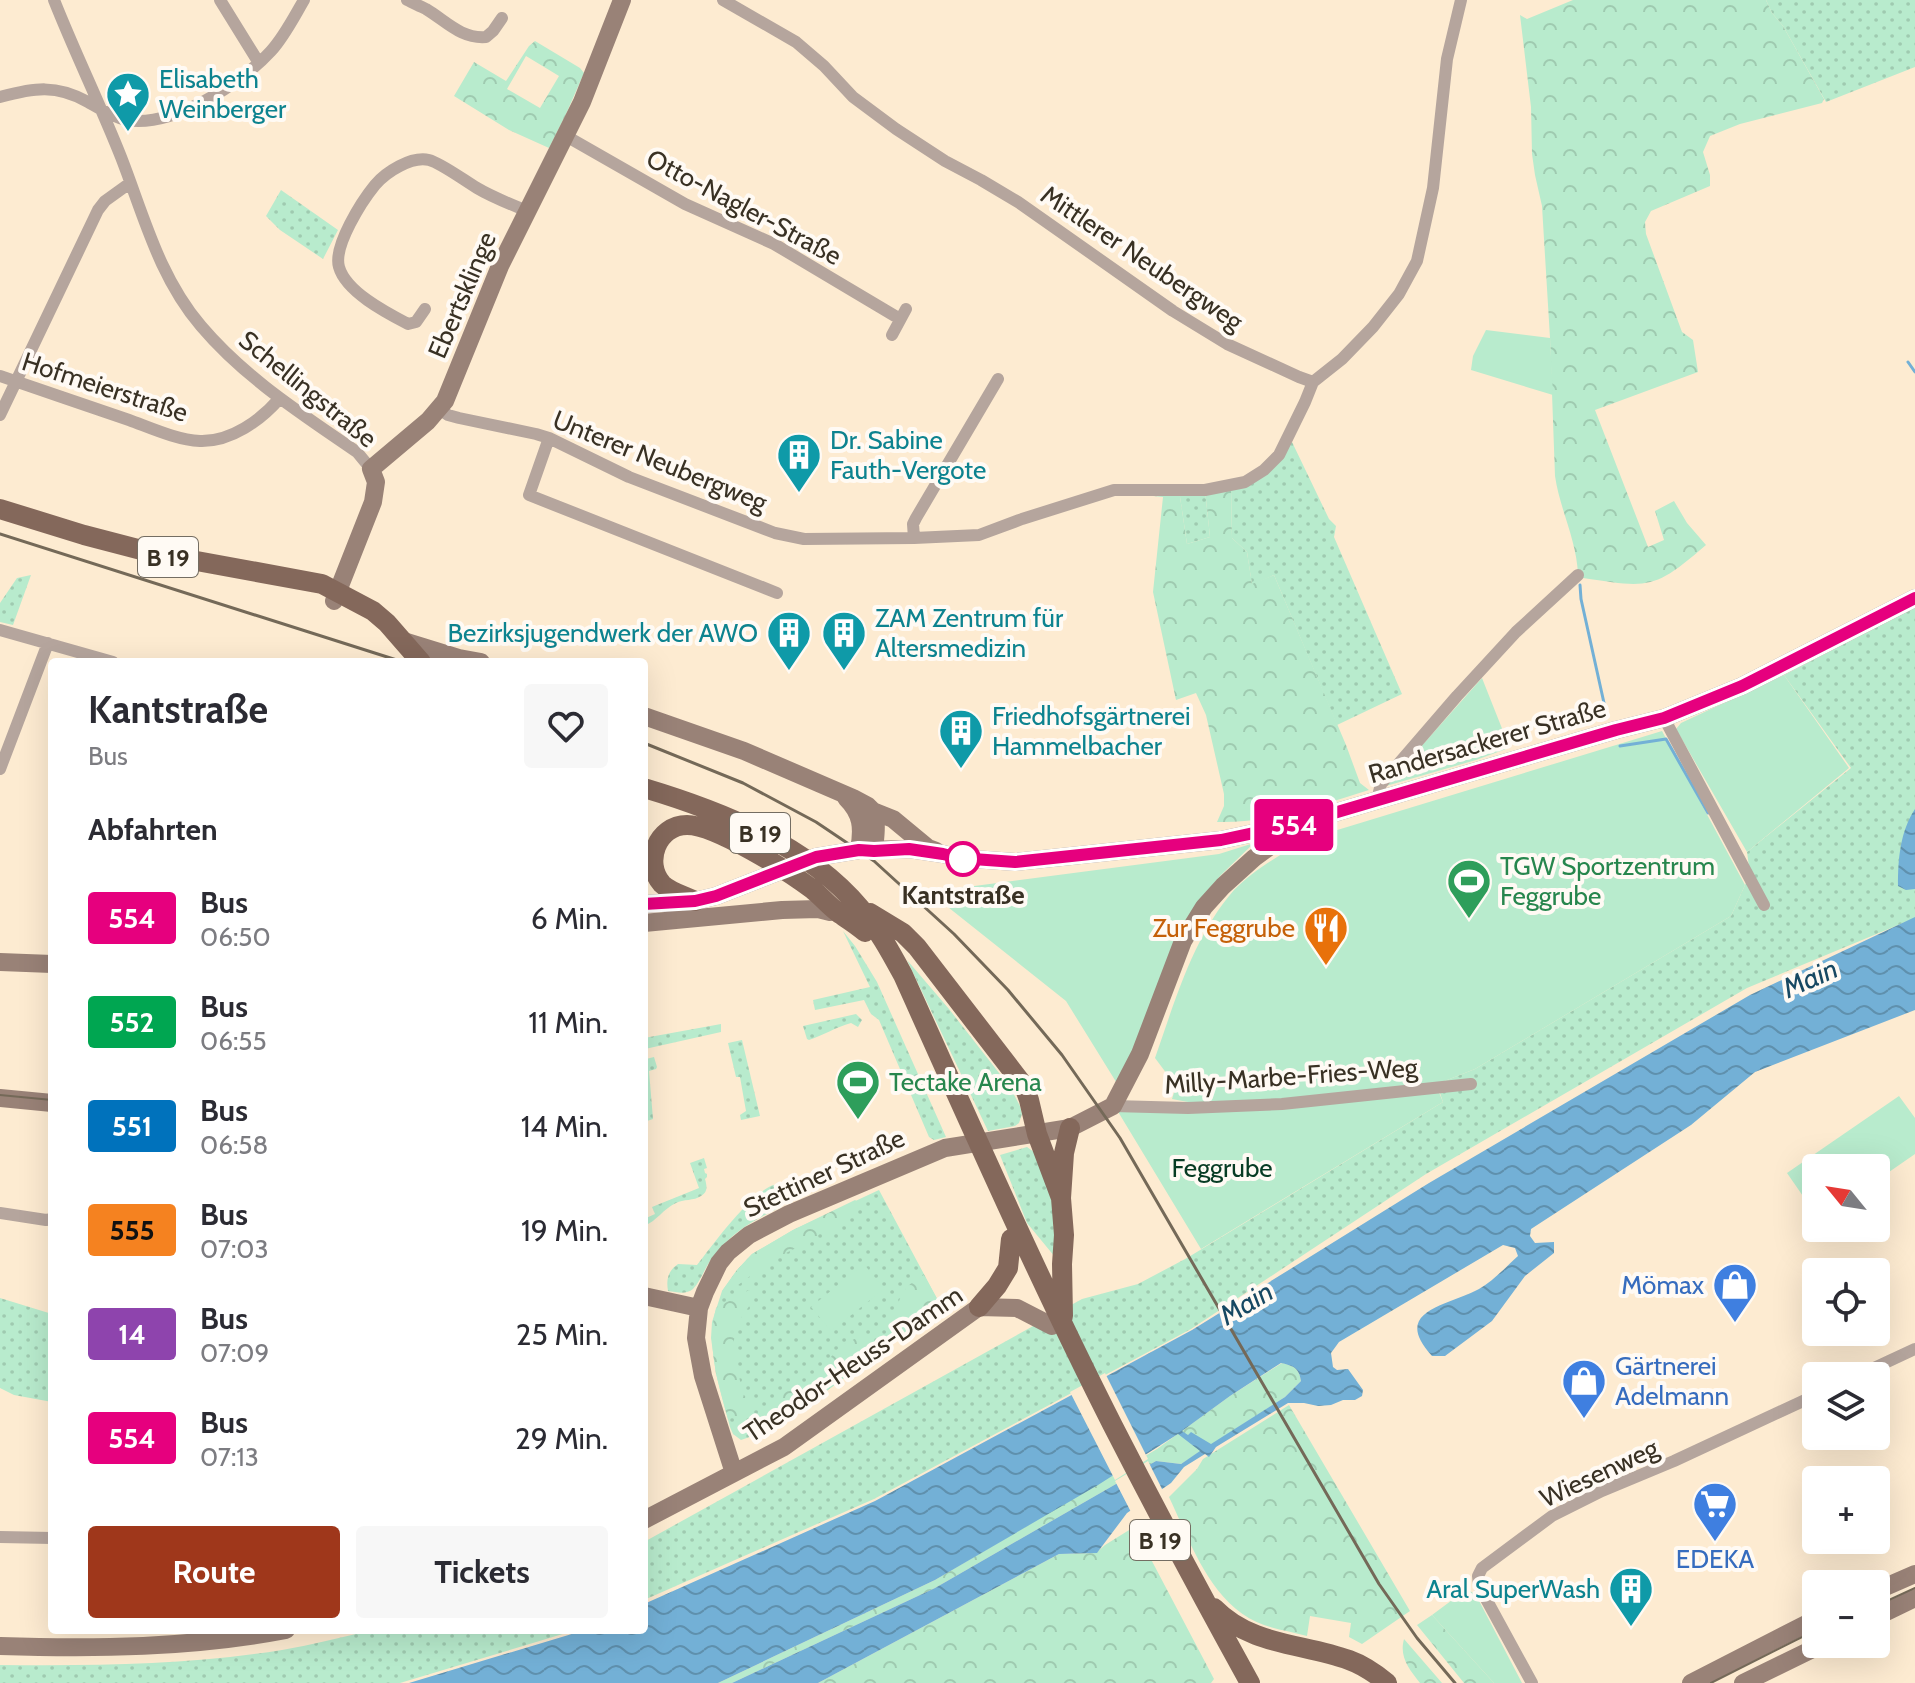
<!DOCTYPE html>
<html lang="de">
<head>
<meta charset="utf-8">
<style>
	body { margin:0; font-family:Cabin,sans-serif; background:#f7f7f7; color:#2b2b33; height:100vh; display:flex; flex-direction:column; font-size:30px; white-space:nowrap }
	* { box-sizing:border-box; margin:0 }
	p { font-size:26px; color:#7c7c81 }
	.icon { flex:none; width:44px; height:44px; fill:none; stroke:currentColor; stroke-width:2; stroke-linecap:round; stroke-linejoin:round }
	.map { position:relative; flex:1; overflow:hidden }
	.details { position:absolute; left:48px; top:658px; width:600px; height:976px; display:flex; flex-direction:column; background:#fff; border-radius:8px; box-shadow:0 8px 32px #0002 }
	.details>* { flex:none }
	.badge { padding:0 16px; border-radius:6px; font-size:28px; line-height:52px }
	.needle { width:52px; rotate:300deg }
	.buttons { position:absolute; left:1802px; top:1154px; display:grid; gap:16px }
	.buttons a { display:grid; place-items:center; width:88px; height:88px; border-radius:8px; background:#fff; box-shadow:0 8px 32px #0002; font-size:40px }
	.map>.badge { position:absolute; translate:-50% -50%; box-shadow:0 0 0 4px #fff }
	h2 { padding:0 40px; font-size:30px; line-height:72px }
	.round { display:grid; place-items:center; flex:none; width:84px; height:84px; border-radius:8px; background:#f7f7f7 }
	.head { display:flex; align-items:center; justify-content:space-between; height:136px; padding:0 40px }
	h1 { font-size:38px; font-weight:800; line-height:60px }
	.action { display:flex; gap:16px; margin-top:auto; padding:16px 40px }
	.action a { flex:1; height:92px; border-radius:8px; background:#9f371b; color:#fff; font-size:32px; font-weight:800; line-height:92px; text-align:center }
	.action a+a { background:#f7f7f7; color:#2b2b33 }
	ul { padding:0; list-style:none }
	li { display:flex; align-items:center; gap:24px; height:104px; padding:0 40px }
	li div { flex:1 }
	li b { display:block; font-size:30px }
	li em { font-style:normal }
	li .badge { min-width:88px; font-weight:700; text-align:center }
	.map>svg:first-child { display:block }
	.grass { fill:url(#grass-dots) }
	.forest { fill:url(#forest-crowns); fill-rule:evenodd }
	.garden { fill:#b8ebcd }
	.water { fill:url(#water-waves); fill-rule:evenodd }
	.pier { fill:#fdebd1 }
	.lines { fill:none; stroke-linecap:round; stroke-linejoin:round }
	.stream { stroke:#73b0d6; stroke-width:3 }
	.street { stroke:#b5a59d; stroke-width:12 }
	.secondary { stroke:#998277; stroke-width:18 }
	.primary { stroke:#84685b; stroke-width:20 }
	.tram { stroke:#746958; stroke-width:2 }
	.rail { stroke:#746958; stroke-width:3 }
	.line-casing { stroke:#fff; stroke-width:18 }
	.line { stroke:#e6007e; stroke-width:12 }
	.stop-dot { fill:#fff; stroke:#e6007e; stroke-width:4 }
	.labels { text-anchor:middle; dominant-baseline:central; stroke-width:8; stroke-linejoin:round; paint-order:stroke }
	.shield { fill:#fffaf4; stroke:#746d62; stroke-width:2 }
	.shield-label { font-size:24px; font-weight:bold; fill:#393124 }
	.culture-label { font-size:26px; fill:#0d838f; stroke:#fffaf4; text-anchor:start }
	.street-label { font-size:26px; fill:#393124; stroke:#fffaf4 }
	.leisure-label { font-size:26px; fill:#27864d; stroke:#fffaf4; text-anchor:start }
	.stop-label { font-size:26px; font-weight:bold; fill:#393124; stroke:#fffaf4 }
	.food-label { font-size:26px; fill:#c56008; stroke:#fffaf4; text-anchor:end }
	.park-label { font-size:26px; fill:#073c24; stroke:#fffaf4 }
	.shop-label { font-size:26px; fill:#366cbe; stroke:#fffaf4; text-anchor:end }
	.water-label { font-size:28px; font-style:italic; fill:#174862; stroke:#fffaf4 }
</style>
</head>
<body>
<div class="map">
<svg width="1915" height="1683" viewBox="0 0 1915 1683">
	<defs>
		<pattern id="grass-dots" width="8" height="8" patternUnits="userSpaceOnUse" patternTransform="scale(2)"><rect width="8" height="8" fill="#b8ebcd"/><path d="M2 2h.1M6 6h.1" fill="none" stroke="#9fcab0" stroke-width="1.8" stroke-linecap="round"/></pattern>
		<pattern id="forest-crowns" width="20" height="18" patternUnits="userSpaceOnUse" patternTransform="scale(2)"><rect width="20" height="18" fill="#b8ebcd"/><path d="M2 6a3 3 0 1 1 6 0M12 15a3 3 0 1 1 6 0" fill="none" stroke="#9fcab0"/></pattern>
		<pattern id="water-waves" width="16" height="10" patternUnits="userSpaceOnUse" patternTransform="scale(2)"><rect width="16" height="10" fill="#73b0d6"/><path d="M0 5q4-4 8 0t8 0" fill="none" stroke="#5f90ad"/></pattern>
	</defs>
	<rect width="100%" height="100%" fill="#fdebd1"/>
	<path class="grass" d="M1766,0h149v67l-89,35 -43,-76 -11,-13z
		M281,190l57,40 -15,29 -43,-29 -14,-14z
		M1292,442l37,77 7,7 -2,11 68,157 -65,31 -63,-150 -22,10 -5,-33 -15,-14 -1,-52 14,-4z
		M1179,490h26l5,47 -23,7z
		M31,575l-18,50 -13,-3v-19l17,-25z
		M1915,607v311l-168,70 -321,186 -235,155 -317,170 -230,101v-58l438,-243 56,-15 49,-26 256,-156 -6,-18 38,-15 256,-153 19,-42 -3,-22 104,-84 -67,-93z
		M843,931l12,15 22,36 69,155 -12,3 -5,-3 -50,-117 -8,-6 -7,-14 -49,10 -2,-10 57,-13z
		M907,960l42,49 61,78 10,19 2,8 -3,9 -4,3 -27,5z
		M856,1014l6,6 -4,7 -7,-4c-15,4 -27,12 -42,17l-2,-1 -4,-13z
		M721,1024v8l-76,17 1,10 8,-2 3,10 -1,2 -7,2 4,48 -9,3v-84z
		M742,1040l18,76 -19,4 -1,-5 6,-4 -6,-34h-4l-8,-34z
		M1027,1147l14,10 12,49 2,51 -28,-34 -27,-68z
		M704,1158l3,10 -3,1 1,4 2,1v3l-2,2c2,7 3,13 -4,17 -7,5 -18,3 -25,7 -13,6 -19,18 -32,23v-7l11,-5 -3,-7 47,-19 -9,-25z
		M773,1185l5,2 3,6v14c-31,15 -50,26 -71,54 -6,9 -10,21 -17,28 -7,6 -16,3 -25,2 -2,-12 0,-20 10,-27l19,1c17,-22 51,-69 76,-80z
		M879,1190l62,116 -124,92 -53,34 -23,8 -8,-6 -3,-7 -14,-53 -5,-36 1,-16 10,-31 15,-21 15,-16 41,-24z
		M0,1298l52,16 -2,39 2,1v48l-38,-7 -14,-7z
		M372,1630h204l-176,53h-400v-18c94,1 189,0 282,-15 30,-5 60,-13 90,-20z"/>
	<path class="forest" d="M1573,0h193l6,13 11,13 41,73 -2,4 -82,21 -30,12 -7,16 7,23v11l-59,25 -6,11 1,12 36,98 11,8 5,32 -103,38 53,137 16,-7 -9,-29 19,-10 13,22 19,22c-52,45 -57,43 -123,33l-5,-3c-1,-34 -18,-65 -23,-99l-5,-138 -8,-132 -7,-31 -3,-21 -1,-47 -11,-92 7,4z
		M535,41l45,27 4,5 -18,41 -17,34 -40,-18 -55,-34 20,-34 32,19 23,-35zM526,56l33,20 -19,32 -33,-19z
		M1231,486l1,52 15,14 5,32 22,-9 72,170 14,38 9,7c-52,16 -97,33 -152,32l7,-16v-12l-18,-79 -10,-22 -20,7 -23,-108 10,-95 -10,-1 26,-6 8,54 23,-7 -5,-47z
		M855,1200l3,2v4l-21,23 -14,2 -11,9 -40,20 -38,28 -12,3 15,-21 15,-16 41,-24z
		M924,1275l17,31 -124,92 -44,27c-4,-12 7,-35 21,-37 7,-1 14,3 19,7l6,-4c8,-29 10,-43 41,-54l15,7 13,-7 10,-10c-4,-25 4,-41 26,-52z
		M749,1290l4,3 -1,9 -11,16 -9,28 11,48 10,10c-4,9 -16,12 -25,15 -10,-36 -22,-74 -12,-111z
		M1282,1363c12,3 17,5 19,18l-16,16 -104,67 -25,-3 -221,127 -203,95h-14l217,-103 222,-131 73,-53z
		M1289,1405l121,206 -48,33 -13,-7 2,-14 -41,-7 -3,20c-14,-4 -29,-6 -43,-11 -53,-19 -73,-82 -95,-128l28,-28 6,-10z
		M1134,1527l80,152 -3,4h-393l241,-129 37,-1 9,-8z
		M1432,1615l62,68h-30l-47,-58z
		M1404,1639l38,44h-22c-11,-14 -21,-26 -16,-44z"/>
	<path class="garden" d="M1486,330l64,8 3,57 -82,-25 2,-14z
		M1784,675l65,93 -102,84 -71,-123 5,-6z
		M1482,678l21,53 3,18 -30,11 -90,26z
		M1662,731l83,154 -14,31 -256,153 -38,15 -160,19 -73,2 -32,-6 4,-13 -21,-28c20,-57 38,-121 79,-168 21,-22 51,-38 77,-52z
		M1254,843l-33,32 -24,28 -79,182 -52,-84 -137,-109 290,-38z
		M1438,1090l5,12 -242,147 -84,-139z
		M1899,1096l16,22v36l-39,27v-13h-60v47l-29,-42z
		M864,1264l20,25 -53,42 -20,-24z
		M1467,1589l9,6 46,88h-28l-62,-68z"/>
	<path class="water" d="M1915,809v80l-9,1 -8,-4c0,-27 2,-54 17,-77z
		M1915,917v93l-160,62 -64,53 -160,104 -1,7 5,7 19,-1v11l-29,23 -33,45 -47,35h-13c-42,-46 16,-50 47,-67 14,-8 27,-22 39,-33l-3,-8 -12,-3 -164,97 -8,11 2,14 4,3 11,-1 15,21 -1,6 -7,4h-12l-12,5 -13,1 -14,-3h-16l-72,44 -7,10 -4,-3 -21,13 -13,16 -44,30 -30,40 -38,1 -241,129h-86l203,-95 221,-127 25,3 19,-13 -22,-17 -80,51 -163,95 -217,103h-309l176,-53h59v-26l231,-103 317,-171 237,-147 321,-188zM1281,1363c13,3 18,5 20,18l-16,16 -74,47 -20,-12 -3,3 -6,-4 48,-35z"/>
	<path class="pier" d="M1105,1373l43,86 -33,21 -45,-88z
		M1148,1461l16,32 -32,21 -17,-33z"/>
	<g class="lines">
		<path class="stream" d="M1908,362l7,10
			M1580,585l1,14 25,113
			M1620,746l46,-7 42,74"/>
		<path class="street" d="M54,0c21,53 46,104 67,157 23,59 38,120 80,169 44,52 101,88 156,126l14,17
			M220,0l39,63
			M407,0c6,3 13,6 19,9 20,12 35,30 60,28l7,-6 9,-13
			M723,0l73,42 28,24 29,31 43,32 49,32 36,19 37,22 155,109 54,33 72,33 14,5
			M0,97c34,-9 56,-13 88,5 12,7 24,15 38,18 47,8 115,-36 145,-69 13,-14 23,-34 33,-51
			M566,136l119,68 89,40 126,75
			M425,309l-9,13 -8,2c-21,-11 -62,-32 -69,-57 -6,-21 23,-66 36,-82 11,-13 36,-29 54,-25 12,3 36,21 48,28 15,9 33,16 50,23
			M892,335l14,-26
			M0,376c43,15 86,29 129,44 22,8 48,20 71,21 31,1 61,-21 80,-43
			M1313,382l29,-23 31,-32 26,-33 18,-33 16,-73 14,-129 14,-59
			M439,409l9,6 11,3 77,16 13,4 80,39 146,56 29,6 110,-1 65,-3 43,-16 92,-29h91l40,-8 19,-12 15,-15 26,-53 8,-20
			M0,415l98,-205 7,-9 25,-18
			M549,438l-20,57 248,98
			M914,538l-1,-14 3,-6 82,-139
			M0,630l113,32
			M1664,718l100,187
			M0,769l48,-126
			M1377,800l4,-16 76,-88 59,-64 62,-57
			M1113,1106l75,2 94,-4 189,-20
			M0,1213l46,7 6,-1
			M1857,1376l58,-27
			M0,1537l52,1
			M1532,1683l-53,-97 -1,-10 4,-8 70,-52 50,-25 72,-30 142,-66"/>
		<path class="secondary" d="M334,601l39,-99 3,-20 -5,-13 57,-48 17,-20 55,-135 82,-164 40,-102
			M404,641l55,17 22,4
			M644,716l100,35 109,47 15,8 5,5 20,8 35,29 8,3
			M846,798c16,16 17,30 13,52
			M873,811c5,12 2,27 1,40
			M644,904l51,-3 21,-5 100,-39 43,-7 50,-1 34,5 16,4 56,4 206,-22 79,-17 316,-93 48,-12 78,-32 173,-88
			M644,923l138,-13 36,-1 12,3
			M0,962l52,2
			M0,1098l52,5
			M644,1296l55,12
			M734,1473l-31,-97 -7,-38 3,-30 6,-16 14,-29 9,-11 21,-17 40,-21 156,-66 125,-20 43,-22 27,-52 43,-113 21,-34 19,-21 31,-28 42,-31
			M644,1520l140,-73 195,-140 38,1 35,18
			M1876,1591l39,-17
			M1876,1617l39,-19
			M0,1646c95,3 192,2 286,-16
			M1691,1683l125,-64
			M1743,1683l80,-39"/>
		<path class="primary" d="M0,509l84,26 69,18 169,31 51,27 14,12 34,39
			M644,788c77,23 163,57 216,120 18,21 30,43 43,67 68,151 135,303 210,451 44,86 90,172 137,257
			M695,901c-10,-5 -25,-9 -33,-17 -19,-21 -5,-59 25,-59 29,0 101,46 125,64 10,8 18,18 28,25 9,6 17,11 25,18
			M870,913l33,20 14,14 107,139 5,14 8,34 24,64
			M979,1307l18,-21 11,-18 3,-29
			M1063,1316l-1,-52 2,-29 -3,-37 3,-45 6,-25
			M1214,1608c37,38 88,35 135,52 14,5 27,14 38,23"/>
		<path class="tram" d="M0,1095l52,5
			M1876,1606l39,-18
			M1711,1683l105,-53"/>
		<path class="rail" d="M0,534l403,128
			M644,743l99,40 73,39 58,39 80,73 54,56 54,65 58,83 259,446 38,54 38,45"/>
	</g>
	<g class="lines">
		<g class="line-casing">
			<path id="line" d="M644,904l51,-3 21,-5 100,-39 43,-7 15,1 35,-2 34,5 16,4 56,4 206,-22 79,-17 316,-93 48,-12 78,-32 173,-88"/>
		</g>
		<use href="#line" class="line"/>
	</g>
	<defs>
		<g id="sight-pin" transform="scale(2.3)"><path d="M0 17L-7.5 6A9.5 9.5 0 1 1 7.5 6Z" fill="#0f9aa8" stroke="#fffaf4"/><path d="M0-6L1.8-2.2L6-1.7L2.9 1.2L3.7 5.4L0 3.3L-3.7 5.4L-2.9 1.2L-6-1.7L-1.8-2.2Z" fill="#fff"/></g>
		<g id="building-pin" transform="scale(2.3)"><path d="M0 17L-7.5 6A9.5 9.5 0 1 1 7.5 6Z" fill="#0f9aa8" stroke="#fffaf4"/><path d="M-4-6H4V6H1V3H-1V6H-4ZM-2.5-4.3h1.7v1.8h-1.7ZM.8-4.3h1.7v1.8H.8ZM-2.5-1h1.7V.8h-1.7ZM.8-1h1.7V.8H.8Z" fill="#fff"/></g>
		<g id="stadium-pin" transform="scale(2.3)"><path d="M0 17L-7.5 6A9.5 9.5 0 1 1 7.5 6Z" fill="#2e9e5b" stroke="#fffaf4"/><path d="M0-5a6.5 5 0 1 0 0 10a6.5 5 0 1 0 0-10ZM-3.5-1.8h7v3.6h-7Z" fill="#fff"/></g>
		<g id="restaurant-pin" transform="scale(2.3)"><path d="M0 17L-7.5 6A9.5 9.5 0 1 1 7.5 6Z" fill="#e8710a" stroke="#fffaf4"/><path d="M-5-6h1v4h1v-4h1v4h1v-4h1v5L-1.5 .5V6h-2V.5L-5-1ZM5-6V6H3V1.5H1.5Q1.5-4 5-6Z" fill="#fff"/></g>
		<g id="shop-pin" transform="scale(2.3)"><path d="M0 17L-7.5 6A9.5 9.5 0 1 1 7.5 6Z" fill="#3f7fe0" stroke="#fffaf4"/><path d="M-5-2.5h2.3a2.7 3.5 0 0 1 5.4 0H5L5.5 6h-11ZM-1.5-2.5h3a1.5 2.3 0 0 0-3 0Z" fill="#fff"/></g>
		<g id="supermarket-pin" transform="scale(2.3)"><path d="M0 17L-7.5 6A9.5 9.5 0 1 1 7.5 6Z" fill="#3f7fe0" stroke="#fffaf4"/><path d="M-6-5.5h2.5l.6 2H6L4.5 2H-2.5L-4.4-4H-6ZM-1.5 3.2a1.3 1.3 0 1 0 .1 0ZM3 3.2a1.3 1.3 0 1 0 .1 0Z" fill="#fff"/></g>
	</defs>
	<g fill-rule="evenodd">
		<use href="#sight-pin" x="128" y="94"/>
		<use href="#building-pin" x="799" y="455"/>
		<use href="#building-pin" x="789" y="633"/>
		<use href="#building-pin" x="844" y="633"/>
		<use href="#building-pin" x="961" y="731"/>
		<use href="#stadium-pin" x="1469" y="881"/>
		<use href="#restaurant-pin" x="1326" y="928"/>
		<use href="#stadium-pin" x="858" y="1082"/>
		<use href="#shop-pin" x="1735" y="1285"/>
		<use href="#shop-pin" x="1584" y="1381"/>
		<use href="#supermarket-pin" x="1715" y="1504"/>
		<use href="#building-pin" x="1631" y="1589"/>
	</g>
	<circle class="stop-dot" cx="963" cy="859" r="16"/>
	<g class="labels">
		<g class="shield">
			<rect x="138" y="537" width="60" height="40" rx="6"/>
			<rect x="730" y="813" width="60" height="40" rx="6"/>
			<rect x="1130" y="1520" width="60" height="40" rx="6"/>
		</g>
		<g class="shield-label">
			<text x="168" y="557">B 19</text>
			<text x="760" y="833">B 19</text>
			<text x="1160" y="1540">B 19</text>
		</g>
		<g class="culture-label">
			<text x="159" y="79">Elisabeth<tspan x="159" dy="30">Weinberger</tspan></text>
			<text x="830" y="440">Dr. Sabine<tspan x="830" dy="30">Fauth-Vergote</tspan></text>
			<text x="875" y="618">ZAM Zentrum für<tspan x="875" dy="30">Altersmedizin</tspan></text>
			<text x="758" y="633" text-anchor="end">Bezirksjugendwerk der AWO</text>
			<text x="992" y="716">Friedhofsgärtnerei<tspan x="992" dy="30">Hammelbacher</tspan></text>
			<text x="1600" y="1589" text-anchor="end">Aral SuperWash</text>
		</g>
		<g class="street-label">
			<text transform="translate(744 207) rotate(28)">Otto-Nagler-Straße</text>
			<text transform="translate(1142 258) rotate(34)">Mittlerer Neubergweg</text>
			<text transform="translate(462 295) rotate(-67)">Ebertsklinge</text>
			<text transform="translate(105 387) rotate(18)">Hofmeierstraße</text>
			<text transform="translate(308 389) rotate(39)">Schellingstraße</text>
			<text transform="translate(660 461) rotate(22)">Unterer Neubergweg</text>
			<text transform="translate(1487 741) rotate(-16)">Randersackerer Straße</text>
			<text transform="translate(1291 1076) rotate(-4)">Milly-Marbe-Fries-Weg</text>
			<text transform="translate(824 1173) rotate(-25)">Stettiner Straße</text>
			<text transform="translate(853 1364) rotate(-34)">Theodor-Heuss-Damm</text>
			<text transform="translate(1599 1473) rotate(-25)">Wiesenweg</text>
		</g>
		<g class="leisure-label">
			<text x="1500" y="866">TGW Sportzentrum<tspan x="1500" dy="30">Feggrube</tspan></text>
			<text x="889" y="1082">Tectake Arena</text>
		</g>
		<g class="stop-label">
			<text x="963" y="895">Kantstraße</text>
		</g>
		<g class="food-label">
			<text x="1295" y="928">Zur Feggrube</text>
		</g>
		<g class="park-label">
			<text x="1222" y="1168">Feggrube</text>
		</g>
		<g class="shop-label">
			<text x="1704" y="1285">Mömax</text>
			<text x="1615" y="1366" text-anchor="start">Gärtnerei<tspan x="1615" dy="30">Adelmann</tspan></text>
			<text x="1715" y="1559" text-anchor="middle">EDEKA</text>
		</g>
		<g class="water-label">
			<text transform="translate(1810 978) rotate(-24)">Main</text>
			<text transform="translate(1246 1303) rotate(-31)">Main</text>
		</g>
	</g>
</svg>
<div class="buttons">
<a><svg class="needle" viewBox="-14 -14 28 28"><path d="M0-13l5 13h-10z" fill="#e53935"/><path d="M0 13l5-13h-10z" fill="#7c7c81"/></svg></a>
<a><svg class="icon" aria-label="locate" viewBox="0 0 24 24"><circle cx="12" cy="12" r="6"/><path d="M12 2v4M12 18v4M2 12h4M18 12h4"/></svg></a>
<a><svg class="icon" aria-label="layers" viewBox="0 0 24 24"><path d="M12 4l9 5-9 5-9-5zM3 14l9 5 9-5"/></svg></a>
<a>+</a>
<a>−</a>
</div>
<b class="badge" style="left:1294px;top:825px;background:#e6007e;color:#fff">554</b>
<section class="details">
<div class="head"><div><h1>Kantstraße</h1><p>Bus</p></div><a class="round"><svg class="icon" aria-label="heart" viewBox="0 0 24 24"><path d="M12 20l-8-8c-3-5 5-10 8-4 3-6 11-1 8 4z"/></svg></a></div>
<h2>Abfahrten</h2>
<ul>
<li><span class="badge" style="background:#e6007e;color:#fff">554</span><div><b>Bus</b><p>06:50</p></div><em>6 Min.</em></li>
<li><span class="badge" style="background:#00a651;color:#fff">552</span><div><b>Bus</b><p>06:55</p></div><em>11 Min.</em></li>
<li><span class="badge" style="background:#0072bc;color:#fff">551</span><div><b>Bus</b><p>06:58</p></div><em>14 Min.</em></li>
<li><span class="badge" style="background:#f58220;color:#111">555</span><div><b>Bus</b><p>07:03</p></div><em>19 Min.</em></li>
<li><span class="badge" style="background:#8e44ad;color:#fff">14</span><div><b>Bus</b><p>07:09</p></div><em>25 Min.</em></li>
<li><span class="badge" style="background:#e6007e;color:#fff">554</span><div><b>Bus</b><p>07:13</p></div><em>29 Min.</em></li>
</ul>
<div class="action"><a>Route</a><a>Tickets</a></div>
</section>
</div>
</body>
</html>
